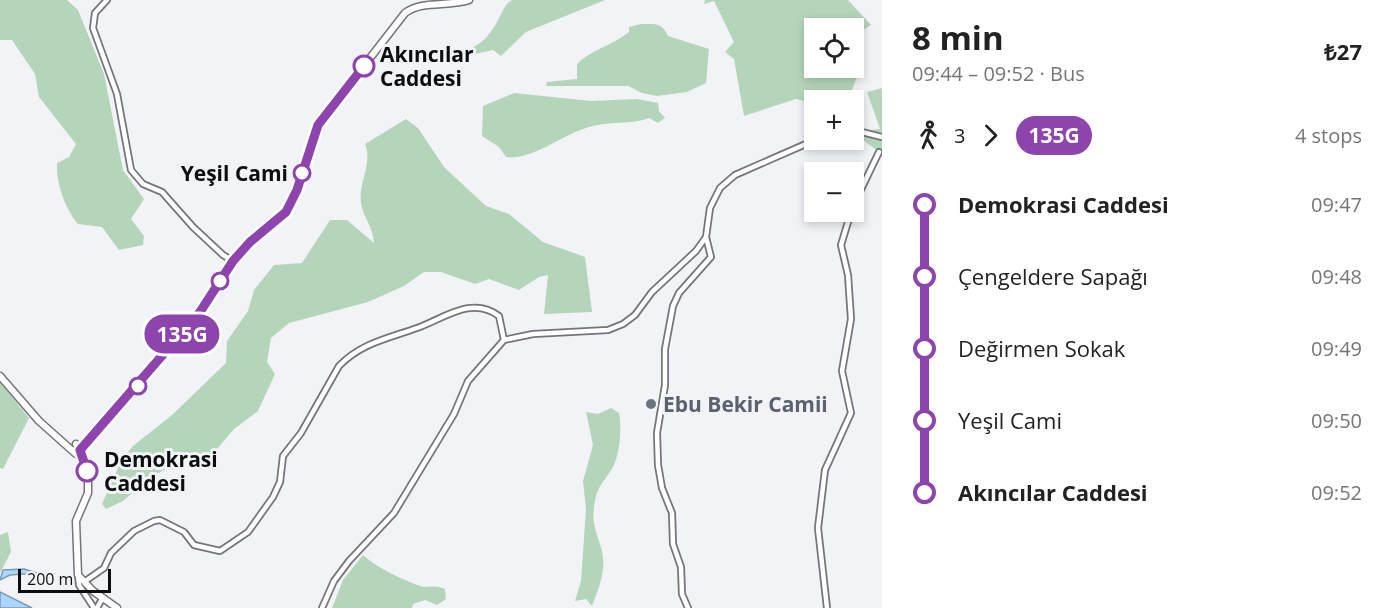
<!DOCTYPE html>
<html lang="en">
<head>
<meta charset="utf-8">
<style>
	body { margin:0; font-family:"Open Sans",sans-serif; background:#f6f6f6; color:#222; height:100vh; display:flex; flex-direction:column; font-size:22px; white-space:nowrap }
	* { box-sizing:border-box; margin:0 }
	p { font-size:20px; color:#767676 }
	.icon { flex:none; width:33px; height:33px; fill:none; stroke:currentColor; stroke-width:2; stroke-linecap:round; stroke-linejoin:round }
	.map { position:relative; flex:1; overflow:hidden }
	.side { display:flex; flex-direction:column; background:#fff; width:510px }
	.side>* { flex:none }
	.badge { padding:0 12px; border-radius:20px; font-size:21px; line-height:39px }
	.controls { position:absolute; left:804px; top:18px; display:grid; gap:12px }
	.controls a { display:grid; place-items:center; width:60px; height:60px; border-radius:0px; background:#fff; box-shadow:0 3px 9px #0003; font-size:30px }
	.scale { position:absolute; left:18px; bottom:15px; width:93px; box-sizing:border-box; padding-left:6px; border:3px solid #0c0d0e; border-top:0; font-size:16px; line-height:21px; white-space:nowrap; color:#0c0d0e; -webkit-text-stroke:4px #f2f3f7; paint-order:stroke }
	.map>.badge { position:absolute; translate:-50% -50%; box-shadow:0 0 0 3px #fff }
	.legs { display:flex; align-items:center; gap:9px; height:66px; padding:0 30px; font-size:20px }
	.legs p { margin-inline-start:auto }
	.headline { display:flex; align-items:center; justify-content:space-between; height:102px; padding:0 30px }
	h1 { font-size:33px; font-weight:700; line-height:45px }
	ul { padding:0 30px; list-style:none }
	li { display:flex; align-items:center; gap:21px; height:72px; font-size:22px }
	li i { display:grid; place-items:center; width:9px; height:100%; margin:0 8px; background:currentColor }
	li i::after { content:''; width:15px; height:15px; margin:-8px; border:4px solid; border-radius:50%; background:#fff }
	li p { margin-inline-start:auto }
	li:first-child i { background:linear-gradient(#0000 50%,currentColor 0) }
	li:last-child i { background:linear-gradient(currentColor 50%,#0000 0) }
	main { display:flex; flex:1; min-height:0 }
	.map>svg:first-child { display:block }
	.green { fill:#b5d5ba }
	.water { fill:#abd6fd; stroke:#7b9ab5; stroke-width:1.5 }
	.lines { fill:none; stroke-linecap:round; stroke-linejoin:round }
	.minor-casing { stroke:#747579; stroke-width:8 }
	.major-casing { stroke:#747579; stroke-width:9 }
	.minor { stroke:#fff; stroke-width:4.5 }
	.major { stroke:#fff; stroke-width:6 }
	.line-1-casing { stroke:#fff; stroke-width:14 }
	.line-1 { stroke:#8e44ad; stroke-width:9 }
	.stop-1-dot { fill:#fff; stroke:#8e44ad; stroke-width:3 }
	.worship-dot { fill:#6b7280; stroke:#f2f3f7; stroke-width:2 }
	.labels { text-anchor:middle; dominant-baseline:central; stroke-width:6; stroke-linejoin:round; paint-order:stroke }
	.stop-label { font-size:21px; font-weight:bold; fill:#0c0d0e; stroke:#f2f3f7; text-anchor:start }
	.worship-label { font-size:21px; font-weight:bold; fill:#5b616d; stroke:#f2f3f7; text-anchor:start }
</style>
</head>
<body>
<main>
<div class="map">
<svg width="882" height="608" viewBox="0 0 882 608">
	<rect width="100%" height="100%" fill="#f2f3f7"/>
	<path class="green" d="M0,0h67l11,10 26,64 19,96 21,29 -13,20 13,17 -1,9 -24,5 -17,-23 -24,-3c-13,-15 -22,-41 -21,-61l12,-6 7,-13 -37,-47 -4,-23 -23,-34h-12z
		M512,0h93l-79,32 -25,24 -8,-6 -36,8 -5,-5c25,-4 35,-12 47,-35 4,-7 6,-14 13,-18z
		M705,0h143l23,25 -17,11v-8h-40v24l-6,9 6,2v5h13l30,9 -9,23 -34,3 -18,-4 -52,17 -10,-57 -9,-7 9,-10 -20,-41 -10,3z
		M641,24c14,0 21,-2 27,12l41,13 -3,34 -19,9 -30,4 -15,-3 -14,-7h-82l1,-4 30,-3v-15c15,-15 36,-19 52,-32v-5z
		M882,88v66l-26,-19v-3l24,-3 -13,-37z
		M514,93l77,8 46,-2 21,4 1,8 6,7 -7,5 -9,-5c-18,7 -37,3 -56,8 -28,6 -60,35 -87,31l-7,-10 -17,-11 1,-30z
		M406,119l12,9 26,39 42,39 23,8 34,28 42,15 7,55 -48,2 4,-39 -9,2 -20,13 -30,-11 -14,5 -34,-12h-17l-20,14 -36,16 -79,21 -18,15 -4,24 8,12 -17,37 -24,18 -17,20 -12,6 -22,4 -33,19 -27,23 -17,8 -4,-5 19,-43 12,-15 39,-31 54,-52 1,-22 21,-30 6,-21 20,-25 28,-2 28,-43h17l27,23c-1,-17 -11,-25 -13,-40 -3,-20 12,-40 4,-59z
		M0,382l29,36 -26,51 -3,-1z
		M611,408l8,5c3,15 1,40 -6,54 -10,17 -16,18 -19,40 -3,21 7,33 9,50 2,17 -5,33 -11,49l-6,-7 -11,2 6,-20 5,-72 -3,-28 10,-36 -7,-33 12,2z
		M8,532l3,20 -11,21v-38z
		M363,555c16,14 35,22 54,30 9,4 18,-1 28,4l1,10 -9,6 -12,-5 -12,4 -1,4h-80l11,-28z"/>
	<path class="water" d="M24,569l13,4 -27,2 -10,5 3,-10z
		M0,592l32,16h-32z"/>
	<g class="lines">
		<g class="minor-casing">
			<path id="minor" d="M107,0l-12,13 -2,15 24,66 14,76 12,14 19,8 31,35 30,28 10,6
				M854,130l28,7
				M854,204l25,-52
				M78,575l1,10 15,23
				M84,582l20,-14 7,-15 23,-22 20,-10 6,-1 24,12 10,13 26,6 28,-19 25,-35 7,-15 3,-26 18,-23 38,-67c22,-23 50,-28 78,-38 26,-9 55,-33 82,-12l5,24
				M97,608l5,-9
				M322,608l12,-27 15,-20 45,-48 60,-99 14,-33 36,-41 29,-6 75,-4 15,-6 12,-9 17,-23 44,-41 10,-14 4,-29 10,-20 15,-13 80,-35
				M688,608l-6,-14 -1,-27 -8,-23 -1,-31 -10,-25 -4,-23 -1,-32 8,-48v-36l8,-43 6,-13 32,-36 -5,-20
				M827,608l-9,-80 7,-58 26,-57 -9,-42 9,-52 -3,-44 -7,-30 10,-33"/>
		</g>
		<g class="major-casing">
			<path id="major" d="M0,376l39,45 37,33
				M76,444l4,3 8,27v19l-12,28 2,54 15,16 24,17
				M74,452l5,-1 9,-13 55,-57 57,-69 33,-51 17,-19 36,-30 11,-22 21,-65 87,-112c17,-13 43,-6 64,-13"/>
		</g>
		<use href="#minor" class="minor"/>
		<use href="#major" class="major"/>
	</g>
	<g class="lines">
		<g class="line-1-casing">
			<path id="line-1" d="M87,471l-7,-21 120,-138 33,-51 17,-19 36,-30 11,-22 21,-65 46,-59"/>
		</g>
		<use href="#line-1" class="line-1"/>
	</g>
	<g class="stop-1-dot">
		<circle cx="364" cy="66" r="10"/>
		<circle cx="302" cy="173" r="8"/>
		<circle cx="220" cy="281" r="8"/>
		<circle cx="138" cy="386" r="8"/>
		<circle cx="87" cy="471" r="10"/>
	</g>
	<circle class="worship-dot" cx="651" cy="404" r="6"/>
	<g class="labels">
		<g class="stop-label">
			<text x="380" y="54">Akıncılar<tspan x="380" dy="24">Caddesi</tspan></text>
			<text x="288" y="173" text-anchor="end">Yeşil Cami</text>
			<text x="104" y="459">Demokrasi<tspan x="104" dy="24">Caddesi</tspan></text>
		</g>
		<g class="worship-label">
			<text x="663" y="404">Ebu Bekir Camii</text>
		</g>
	</g>
</svg>
<div class="controls">
<a><svg class="icon" aria-label="locate" viewBox="0 0 24 24"><circle cx="12" cy="12" r="6"/><path d="M12 2v4M12 18v4M2 12h4M18 12h4"/></svg></a>
<a>+</a>
<a>−</a>
</div>
<div class="scale">200 m</div>
<b class="badge" style="left:182px;top:334px;background:#8e44ad;color:#fff">135G</b>
</div>
<section class="side">
<div class="headline"><div><h1>8 min</h1><p>09:44 – 09:52 · Bus</p></div><b>₺27</b></div>
<div class="legs"><svg class="icon" aria-label="walk" viewBox="0 0 24 24"><circle cx="13" cy="4" r="2"/><path d="M13 8l-2 6 4 7M11 14l-3 7M7 12l3-4h3l4 4"/></svg>3<svg class="icon" aria-label="forward" viewBox="0 0 24 24"><path d="M9 5l7 7-7 7"/></svg><b class="badge" style="background:#8e44ad;color:#fff">135G</b><p>4 stops</p></div>
<ul>
<li><i style="color:#8e44ad"></i><b>Demokrasi Caddesi</b><p>09:47</p></li>
<li><i style="color:#8e44ad"></i><span>Çengeldere Sapağı</span><p>09:48</p></li>
<li><i style="color:#8e44ad"></i><span>Değirmen Sokak</span><p>09:49</p></li>
<li><i style="color:#8e44ad"></i><span>Yeşil Cami</span><p>09:50</p></li>
<li><i style="color:#8e44ad"></i><b>Akıncılar Caddesi</b><p>09:52</p></li>
</ul>
</section>
</main>
</body>
</html>
